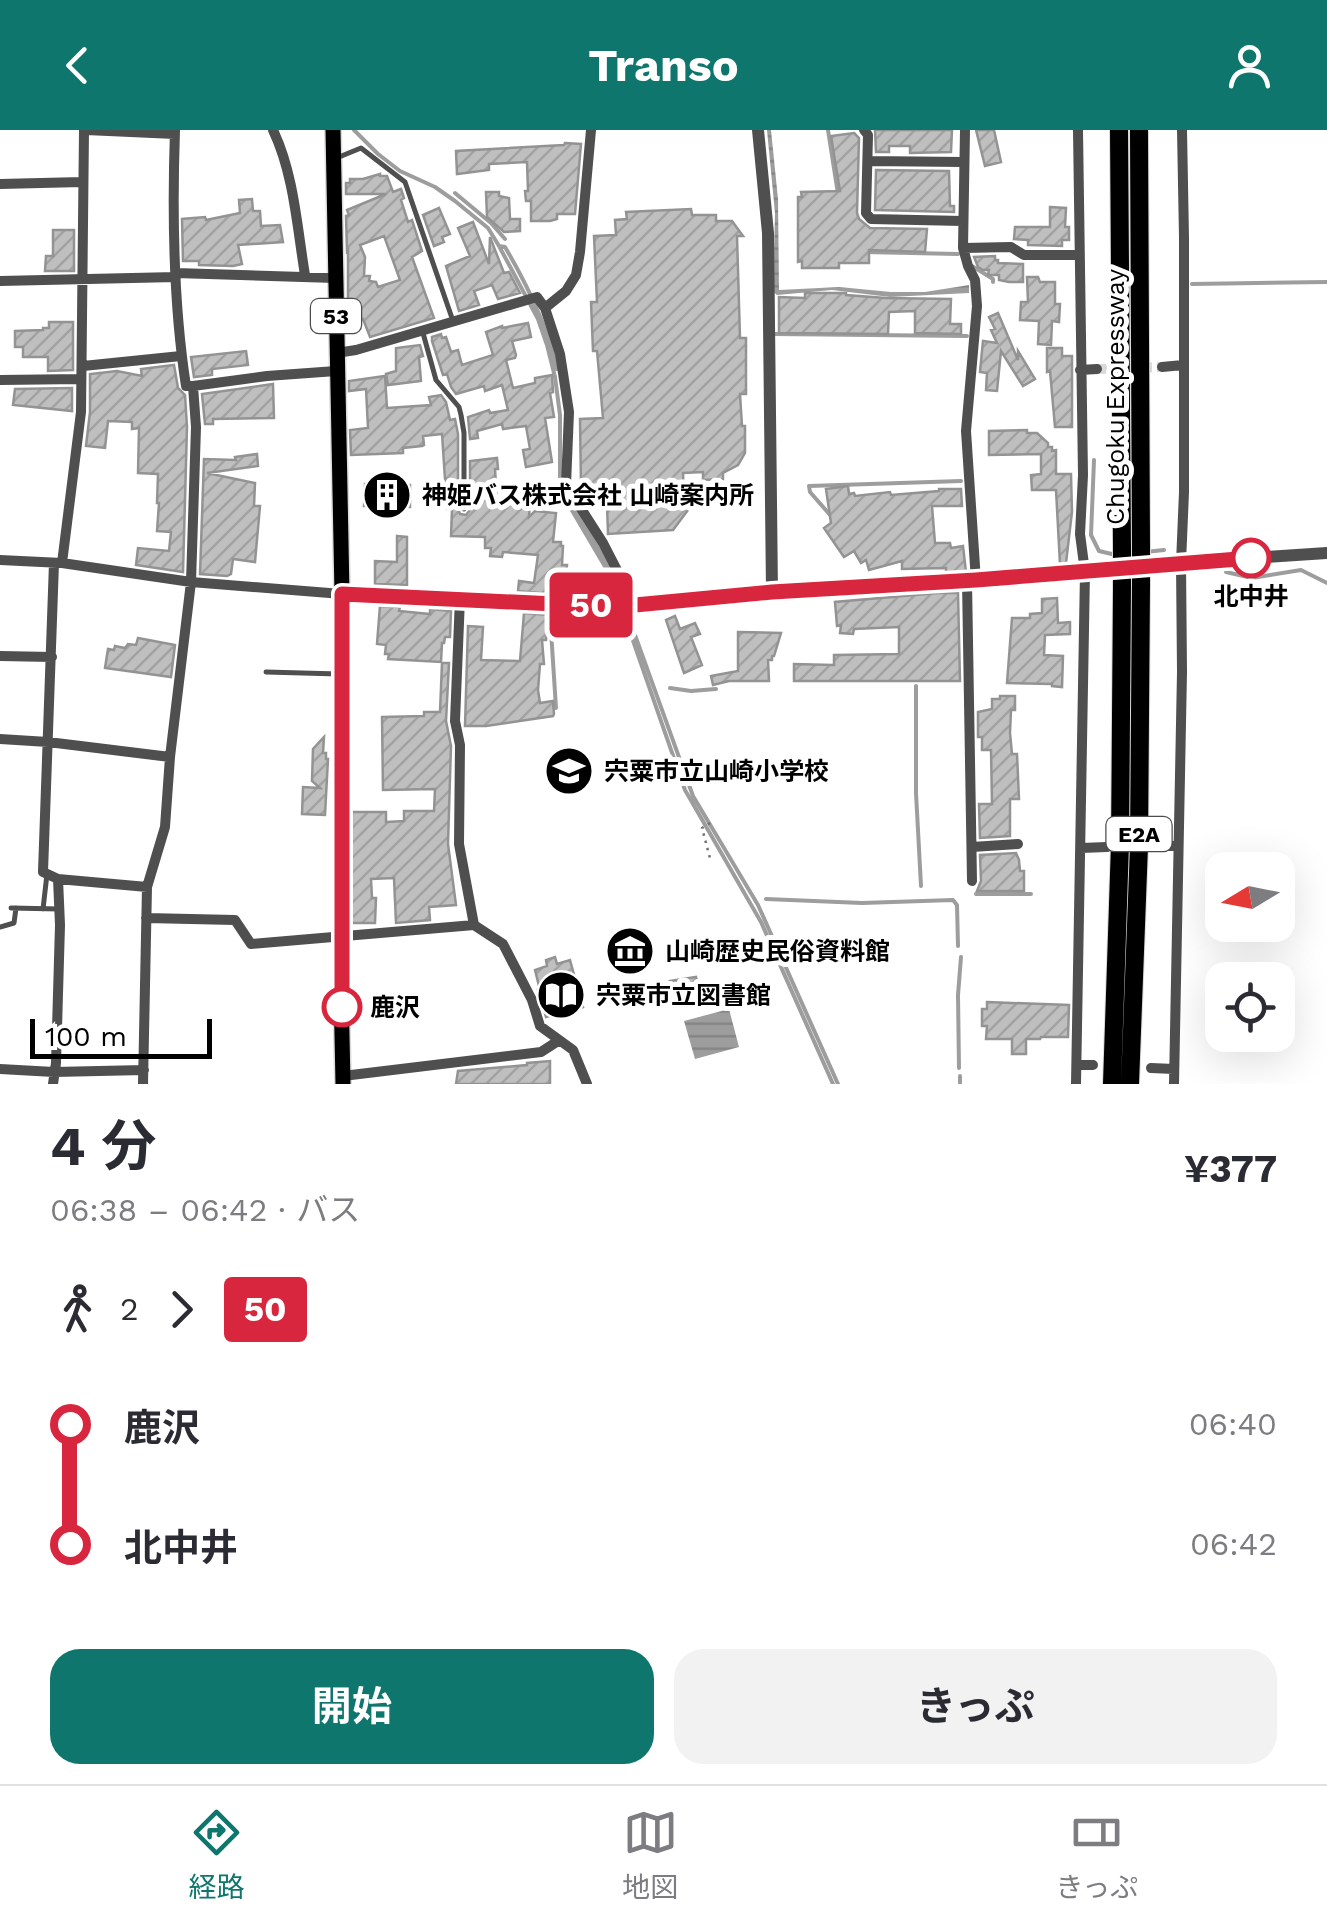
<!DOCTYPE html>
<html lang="ja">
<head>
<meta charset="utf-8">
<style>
	body { margin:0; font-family:"Work Sans","Noto Sans JP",sans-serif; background:#f2f2f3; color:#2b2b33; height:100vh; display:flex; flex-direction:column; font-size:38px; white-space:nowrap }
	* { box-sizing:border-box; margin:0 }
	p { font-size:32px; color:#7c7c81 }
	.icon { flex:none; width:55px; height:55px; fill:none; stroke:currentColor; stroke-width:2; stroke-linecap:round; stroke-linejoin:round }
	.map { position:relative; height:954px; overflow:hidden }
	.drawer { display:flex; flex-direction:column; background:#fff; flex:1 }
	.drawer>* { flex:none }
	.badge { padding:0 20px; border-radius:8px; font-size:35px; line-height:65px }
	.needle { width:65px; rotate:260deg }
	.fabs { position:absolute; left:1205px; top:722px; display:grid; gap:20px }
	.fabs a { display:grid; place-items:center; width:90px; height:90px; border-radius:20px; background:#fff; box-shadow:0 10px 40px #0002; font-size:50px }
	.scale { position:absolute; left:30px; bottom:25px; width:182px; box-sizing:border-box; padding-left:10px; border:5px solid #000; border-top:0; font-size:28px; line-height:35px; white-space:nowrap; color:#000; -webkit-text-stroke:8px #fff; paint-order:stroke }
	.map>.badge { position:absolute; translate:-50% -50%; box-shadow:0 0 0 5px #fff }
	.legs { display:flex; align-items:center; gap:15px; height:110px; padding:0 50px; font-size:32px }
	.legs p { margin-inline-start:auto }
	.headline { display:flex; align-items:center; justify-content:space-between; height:170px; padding:0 50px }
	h1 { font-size:55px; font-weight:700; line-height:75px }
	.button { display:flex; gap:20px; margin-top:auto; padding:20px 50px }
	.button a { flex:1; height:115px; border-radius:30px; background:#0f766e; color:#fff; font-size:40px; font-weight:700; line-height:115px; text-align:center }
	.button a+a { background:#f2f2f3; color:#2b2b33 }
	ul { padding:0 50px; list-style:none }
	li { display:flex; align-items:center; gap:35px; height:120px; font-size:38px }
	li i { display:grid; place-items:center; width:15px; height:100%; margin:0 12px; background:currentColor }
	li i::after { content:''; width:25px; height:25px; margin:-12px; border:8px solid; border-radius:50%; background:#fff }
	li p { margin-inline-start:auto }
	li:first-child i { background:linear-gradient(#0000 50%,currentColor 0) }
	li:last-child i { background:linear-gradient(currentColor 50%,#0000 0) }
	header { display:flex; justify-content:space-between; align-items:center; height:130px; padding:0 50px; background:#0f766e; color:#fff; font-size:45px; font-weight:700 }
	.dock { display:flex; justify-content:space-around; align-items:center; height:140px; border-top:2px solid #e1e1e2; background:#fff; font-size:28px; color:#7c7c81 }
	.dock a { display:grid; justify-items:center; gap:5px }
	.dock .current { color:#0f766e }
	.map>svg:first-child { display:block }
	.water { fill:url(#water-rules) }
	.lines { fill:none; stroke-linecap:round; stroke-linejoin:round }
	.stream { stroke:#9d9d9d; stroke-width:4 }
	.building { fill:url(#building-hatch); stroke:#939393; stroke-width:2.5; fill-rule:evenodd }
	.minor-tunnel { stroke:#d9d9d9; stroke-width:10; stroke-dasharray:10 5; stroke-linecap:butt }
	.primary-casing { stroke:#dbdbdb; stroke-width:18 }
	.motorway-casing { stroke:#dbdbdb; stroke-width:20 }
	.path { stroke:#717171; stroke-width:2.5; stroke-dasharray:2.5 5; stroke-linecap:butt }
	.service { stroke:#4f4f4f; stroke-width:5 }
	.minor { stroke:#4f4f4f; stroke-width:10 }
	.tertiary { stroke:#4f4f4f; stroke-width:12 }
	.primary { stroke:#000; stroke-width:15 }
	.motorway { stroke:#000; stroke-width:18 }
	.motorway-bridge-casing { stroke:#dbdbdb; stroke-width:20; stroke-linecap:butt }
	.motorway-bridge { stroke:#000; stroke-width:18 }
	.line-1-casing { stroke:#fff; stroke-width:22 }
	.line-1 { stroke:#d7263d; stroke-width:15 }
	.stop-1-dot { fill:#fff; stroke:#d7263d; stroke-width:5 }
	.labels { text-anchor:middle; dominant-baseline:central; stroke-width:10; stroke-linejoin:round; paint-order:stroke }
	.shield { fill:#fff; stroke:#4c4c4c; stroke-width:2.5 }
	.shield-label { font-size:22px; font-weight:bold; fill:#000 }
	.street-label { font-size:25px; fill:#000; stroke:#fff }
	.poi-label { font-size:25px; font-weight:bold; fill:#000; stroke:#fff; text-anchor:start }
	.stop-label { font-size:25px; font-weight:bold; fill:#000; stroke:#fff }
</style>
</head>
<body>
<header><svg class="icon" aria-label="back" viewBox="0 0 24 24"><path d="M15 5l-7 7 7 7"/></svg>Transo<svg class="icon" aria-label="person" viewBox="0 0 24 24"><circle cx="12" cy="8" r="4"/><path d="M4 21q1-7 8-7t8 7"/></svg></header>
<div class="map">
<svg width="1327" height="954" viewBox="0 0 1327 954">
	<defs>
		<pattern id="water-rules" width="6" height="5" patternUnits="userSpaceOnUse" patternTransform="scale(2.5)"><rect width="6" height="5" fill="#9d9d9d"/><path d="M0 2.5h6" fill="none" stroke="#858585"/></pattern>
		<pattern id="building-hatch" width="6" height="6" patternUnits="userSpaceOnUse" patternTransform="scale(2.5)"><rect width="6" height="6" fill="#bfbfbf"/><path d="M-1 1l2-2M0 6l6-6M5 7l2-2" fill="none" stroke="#a2a2a2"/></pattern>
	</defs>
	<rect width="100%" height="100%" fill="#fff"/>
	<path class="water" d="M767,0h4l7,69 1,91 60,-3 52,5h34l44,-7v8l-79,4 -58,-7 -55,5 -4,-3 2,-79z
		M729,879l10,38 -44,12 -11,-38z"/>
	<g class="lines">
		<path class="stream" d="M354,0l24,24 22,17 35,16 20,14 33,27 11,18 39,73 9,26 8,32 5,38v75l50,85 8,25
			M828,0l10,64
			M455,63l36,30 14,16
			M499,116l6,1c23,39 42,78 52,122
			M864,122l94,2
			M972,136l21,13v3
			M1192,154l135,-2
			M773,204l194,2
			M1094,330l-3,75 8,16 17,4
			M568,367l45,77 80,222 65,109 80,179
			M831,386l-21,-24 -1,-6 152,-5
			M1145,422l19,-2
			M1226,442l26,6 49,-8 26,13
			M622,479l63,181 76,132 72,162
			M550,485l6,93
			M916,556v107l5,93
			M670,558l21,3 25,-2
			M976,764h55
			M766,769l96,4 91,-3 4,5 1,41
			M959,938l-1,-73 3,-38
			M960,946v8"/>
	</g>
	<path class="building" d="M875,0h77l-1,22 -41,1v-7h-21v6h-13z
		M976,0h18l7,32 -16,4z
		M854,3l5,5 -2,75 2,6 11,9 57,1 -2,23 -56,-2v13h-30v5h-37v-7l-4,1v-65h4l-1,-5 39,-1 -9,-55z
		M565,13l16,1 -6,70h-18v5l-7,2h-19v-20h-5l-1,-10h3l-1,-29 -38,2v6l-32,4 -1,-23 108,-6z
		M876,40l73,1 1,35h4v6l-79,-2z
		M380,44v2h7l6,16 8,-3 3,9 -3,2 7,22 4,-2 10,31 -10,6 22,61 -64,19 -7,-18 -11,3 -4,-13v-59l-1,1 -1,-35 3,-1 -2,-5 39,-16h-40v-11h4v-4h13zM384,106l16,44 -22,7 -2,-5 -7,-1 1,-5h-6l1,-19 -5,-12z
		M486,62h13v4l10,2 1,21h10v12l-16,1 -17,-15z
		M252,69l1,12h7l1,15 19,-1 3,17 -45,3 4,19 -9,2 -34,-1v-4h-16l-1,-42 23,-2 1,3 34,-7 -1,-13z
		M1050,77l16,1 -1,19h4v13h-7v6l-34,-1v-5l-14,-1 1,-12h35z
		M439,78l11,26 -8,3 2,5 -10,4 -11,-31z
		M691,79l1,6h24v6h16l11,15h-6l3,102h6v56h-6l2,32h3v27l-7,12 -15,8v6l-20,1v-8l-20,1 1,22h7v11l-18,24 -65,4 -1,-29 -5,1v-3l-14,1v-8l-3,1 -4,-11 -1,-67 23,-1 -6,-67h-4l-2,-49h6l-3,-66 22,-1 -1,-15 12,-1 -1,-7z
		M473,92l16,42 1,-27 14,36 5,-1 11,21 -22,6 -6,-14 -18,6 5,14 -20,6 -13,-45 24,-10 -12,-28z
		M53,100h21v41h-29l1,-15h7z
		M995,126v4h3v3l25,1v18h-14l-10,-2v-5h-11l1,-5h-6l-5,-3 -4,-10z
		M1027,147h11l2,5h15v22h5l-1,18 -7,-1 -1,24 -13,-1 1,-23 -19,-1 1,-18h7z
		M805,163h41v2l40,3 65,1 -1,25h11v10l-46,-1v-22l-26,1 -1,22 -109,-1v-36l26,1z
		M998,183l20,47v-9l17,28 -12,7 -22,-35 -4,40 -11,-1 1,-17 -7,-1 3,-31 14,2 -6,-13 4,-1 -6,-12z
		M49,192h24v48l-25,1v-14h-25v-10h-8v-16l28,-1v-2h6z
		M528,193l3,14 -19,4 4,14 -1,3 -9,2 7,28 22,-5v-5l17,-3 1,17 -3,1 4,24 -9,1 7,44 -26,5 -3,-17 7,-1 -4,-23 -23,3 -1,-5 -25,7 1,7 -8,1 -2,-22 21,-7 1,3 18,-3 -6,-25 -17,6 -1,-5 -28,8 -5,-7 -4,-13 -4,1 -11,-34v-4l9,-3 1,4 4,-1 5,15 7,-2 4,15 31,-10 -7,-23 16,-6v2z
		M420,215l3,11 -4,1 2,24 -33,4 -2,-11 10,-3v-23z
		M1047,218h15v8h10v71h-17l-5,-56 -3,1z
		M246,221l2,14 -36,4v6l-18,2 -3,-20z
		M174,235l4,23 7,7 2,32 -4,145 -47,-7 2,-17 31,3 2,-19 -14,-1 2,-28h-2l1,-29 -20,-1 1,-45 -7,1v-7l-24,-1 -3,27 -19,-2 4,-34v-38l27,-3 25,5 -1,-7z
		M385,246l2,32 44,-3 -2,-8 12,-2 5,7 4,18 5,-1 3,15v75l2,5 6,1 4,-5v-49l27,-3 1,11h-3l2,31 33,3 -1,14 6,-6 21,2 -3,29h8v4h2l-1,19h5l-2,18 -13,-1 -2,12 -32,-3 1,-10 15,2 4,-28 -35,-3 -1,5 -12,-1 1,-8h-6v-11l-34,-1 1,-27h-5l-5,-75 -19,2 1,9 -2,1 -19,2v5l-52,2 -1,-25 18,-2 -2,-39 -17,2v-10z
		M273,254l1,34 -61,1v5h-8l-3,-30z
		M72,258v23l-59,-6 2,-16z
		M1027,300v3h10l11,10v4h4v4l4,-1v24h15l1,38 -6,51 -6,1 -4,-74h-24l-1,-15 10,-1v-20l-52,1v-24z
		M257,324l1,12 -51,7 48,10 -1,23h6l-5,56 -22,-3 -2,15 -4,2 -27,-2 4,-115 32,1 -1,-3z
		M365,354l45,1v22l-46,-1z
		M848,356l1,8 5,-1 1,3 35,-4 1,3 48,-4v-2h22l1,17h-30l3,37h15l1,5 12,-2 3,26 -20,1v-5l-44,1v-8l-33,9 -3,-10 -5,3 -7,-12 -10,6 -20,-29 7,-5 -5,-34z
		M397,406l10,1v48l-32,-1v-23l22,1z
		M938,463h20l2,88h-166v-17l40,1v-10l65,-1v-27l-45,2 -1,5 -13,-1 1,-8 -4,1 -2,-24z
		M1057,468l1,25 12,-1v12l-25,1 -1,20 19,1 -1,31 -10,-1v-2l-45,-1 5,-65h18v-4l12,-1v-14z
		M380,476l20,1 -1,4 31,3v-5l21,2 -1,26h-5l-1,6h-2l-1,19 -53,-3 1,-5h-4l1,-9 -9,-1z
		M524,483l25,2 -3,25h-4l2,24h-4l-2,26 2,13 13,-2 1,13 -1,2 -67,10h-21l3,-100 15,1 -2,33 39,1z
		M675,486l5,13 15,-6 5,11 -9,3 11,28 -18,8 -18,-53z
		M738,502l43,1 -7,23h-2v4h-4l1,21h-40l-16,4 -2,-9 27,-5z
		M138,508l37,7 -4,32 -66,-9 3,-19 6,1 1,-4 10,2 3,-4 8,1z
		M442,533h7l-3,58 5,25 -3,98 8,61 -27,2 1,13 -34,3 -2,-45 -23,1 1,19h4l-1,25h-24l1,-111h34v10l18,-1v-10h30l1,-22 -52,1 -1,-73 42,-1v-4h16z
		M1000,566h15v14h-4l-1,23 2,21h5l2,45h-9v37l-30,2 -1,-34h13l-1,-54h-9v-13h-4v-25l14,-3v-10h8z
		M324,607l-1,16h3v6h2l-3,56 -23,-1 1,-27 17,1 -8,-7 1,-32z
		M1016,723l3,7 1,11h4v20h-47l4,-10 -1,-26z
		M555,827l2,7 13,-4 13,47 -37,10 -8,-27h2l-5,-20 12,-4 -1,-6z
		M696,847l5,18 -37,10 -5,-18 12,-3 -1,-3z
		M987,872l82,3 -1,32h-27l-1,2h-14v15h-14v-15h-26l1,-13h-5v-17h5z
		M550,931v23h-94l2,-13 69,-6v-2z"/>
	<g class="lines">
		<path class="minor-tunnel" d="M1097,239l65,-2"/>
		<g class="primary-casing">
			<path id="primary" d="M333,0l9,464 -2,344 3,146"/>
		</g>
		<g class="motorway-casing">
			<path id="motorway" d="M1119,0l3,419
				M1139,0l2,417
				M1112,954l8,-240 2,-257
				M1130,954l9,-238 2,-262"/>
		</g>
		<path class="path" d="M710,693l-8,5 9,34"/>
		<path class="service" d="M339,27l22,-9 44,34 48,139
			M423,203l13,47 23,27 2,8 3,18v76
			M266,542l73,2
			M11,778l48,1
			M43,779l4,-35
			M0,797l14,-4 2,-15"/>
		<path class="minor" d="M86,0l89,4
			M273,0c21,44 24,97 32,145
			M591,0l-11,122 -4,23 -10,16 -21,17 15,46 9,58 -3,73 37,58 32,62
			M864,0l4,5 -2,78 5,6 92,2
			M965,0l-2,118 5,18 7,14 2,26 -11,125 10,150
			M868,31l95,1
			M0,54l82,-2
			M963,118l48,-1 13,8h55
			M176,143l159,5
			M0,151l176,-4
			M336,223l20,-3 181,-53 8,11
			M83,236l98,-10
			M1162,237l21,-2
			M1080,240l17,-1
			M0,250l81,-1
			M193,256l74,-10 69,-5
			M0,430l62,3 129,19 151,12
			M62,433l19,-151 3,-282
			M967,451l5,300
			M460,468l-5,123 5,24 -1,99 15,81
			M0,526l52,1
			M0,609l48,3 122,15
			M1153,716h25
			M972,717l46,-3
			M1081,718l26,-1
			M58,749l89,8
			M146,788l89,2 16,24 223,-19 29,19 29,56 8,26 33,24 14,34
			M1078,935h15
			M1151,938l23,1
			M0,939l54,3 90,-2
			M343,946l198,-24 17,-11
			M53,954l3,-21 4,-138 -2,-46 -15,-7 11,-309
			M143,954l4,-197 18,-60 5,-70 21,-175 5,-155 -3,-41h-7c-13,-84 -14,-171 -11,-256
			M1076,954l9,-512 -5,-38 3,-59 -5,-345
			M1174,954l8,-412 -1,-109 3,-71v-254l-2,-108"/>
		<path class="tertiary" d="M758,0l10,103 4,359
			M342,464l234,11h59l137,-13 204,-11 226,-20 125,-8"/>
		<use href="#primary" class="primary"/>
		<use href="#motorway" class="motorway"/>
		<g class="motorway-bridge-casing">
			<path id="motorway-bridge" d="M1141,417v37
				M1122,457v-38"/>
		</g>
		<use href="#motorway-bridge" class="motorway-bridge"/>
	</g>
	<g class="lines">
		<g class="line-1-casing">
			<path id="line-1" d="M342,877v-413l234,11h59l137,-13 204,-12 275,-22"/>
		</g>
		<use href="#line-1" class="line-1"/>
	</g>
	<defs>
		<g id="building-disc" transform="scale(2.5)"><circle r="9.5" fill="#000" stroke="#fff"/><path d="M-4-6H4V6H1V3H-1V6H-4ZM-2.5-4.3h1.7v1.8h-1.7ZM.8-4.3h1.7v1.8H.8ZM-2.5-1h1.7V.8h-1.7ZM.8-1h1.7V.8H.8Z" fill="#fff"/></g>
		<g id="school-disc" transform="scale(2.5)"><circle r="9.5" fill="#000" stroke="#fff"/><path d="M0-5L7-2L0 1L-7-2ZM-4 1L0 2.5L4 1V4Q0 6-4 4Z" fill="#fff"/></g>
		<g id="museum-disc" transform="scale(2.5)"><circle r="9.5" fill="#000" stroke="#fff"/><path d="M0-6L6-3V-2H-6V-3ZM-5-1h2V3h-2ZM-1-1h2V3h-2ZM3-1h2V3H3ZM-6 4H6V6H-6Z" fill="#fff"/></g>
		<g id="library-disc" transform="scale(2.5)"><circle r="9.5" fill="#000" stroke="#fff"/><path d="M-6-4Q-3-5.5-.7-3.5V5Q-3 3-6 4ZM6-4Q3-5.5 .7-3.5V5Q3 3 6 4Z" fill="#fff"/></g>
	</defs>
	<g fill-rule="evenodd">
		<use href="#building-disc" x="387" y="365"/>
		<use href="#school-disc" x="569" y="641"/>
		<use href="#museum-disc" x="630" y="821"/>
		<use href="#library-disc" x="561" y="865"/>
	</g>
	<g class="stop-1-dot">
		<circle cx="1251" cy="428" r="18"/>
		<circle cx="342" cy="877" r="18"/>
	</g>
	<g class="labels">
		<g class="shield">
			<rect x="311" y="169" width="50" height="34" rx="8"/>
			<rect x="1106.5" y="687" width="65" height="34" rx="8"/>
		</g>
		<g class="shield-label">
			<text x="336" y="186">53</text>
			<text x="1139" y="704">E2A</text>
		</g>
		<g class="street-label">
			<text transform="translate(1115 267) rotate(-90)">Chugoku Expressway</text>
		</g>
		<g class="poi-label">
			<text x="422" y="365">神姫バス株式会社 山崎案内所</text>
			<text x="604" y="641">宍粟市立山崎小学校</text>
			<text x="665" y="821">山崎歴史民俗資料館</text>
			<text x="596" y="865">宍粟市立図書館</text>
		</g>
		<g class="stop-label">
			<text x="1251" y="466">北中井</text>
			<text x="370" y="877" text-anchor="start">鹿沢</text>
		</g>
	</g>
</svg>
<div class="fabs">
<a><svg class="needle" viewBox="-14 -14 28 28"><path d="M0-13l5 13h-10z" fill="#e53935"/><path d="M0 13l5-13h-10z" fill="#7c7c81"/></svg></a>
<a><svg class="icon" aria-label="locate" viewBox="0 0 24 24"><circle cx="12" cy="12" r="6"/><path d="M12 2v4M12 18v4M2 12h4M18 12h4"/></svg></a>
</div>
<div class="scale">100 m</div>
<b class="badge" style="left:591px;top:475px;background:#d7263d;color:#fff">50</b>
</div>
<section class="drawer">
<div class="headline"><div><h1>4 分</h1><p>06:38 – 06:42 · バス</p></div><b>¥377</b></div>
<div class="legs"><svg class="icon" aria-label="walk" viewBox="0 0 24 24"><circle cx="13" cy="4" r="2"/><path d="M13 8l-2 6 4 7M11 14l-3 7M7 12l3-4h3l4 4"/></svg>2<svg class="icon" aria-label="forward" viewBox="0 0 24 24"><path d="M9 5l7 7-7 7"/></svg><b class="badge" style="background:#d7263d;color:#fff">50</b></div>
<ul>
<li><i style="color:#d7263d"></i><b>鹿沢</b><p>06:40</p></li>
<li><i style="color:#d7263d"></i><b>北中井</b><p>06:42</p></li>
</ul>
<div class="button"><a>開始</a><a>きっぷ</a></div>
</section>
<nav class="dock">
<a class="current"><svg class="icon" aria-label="directions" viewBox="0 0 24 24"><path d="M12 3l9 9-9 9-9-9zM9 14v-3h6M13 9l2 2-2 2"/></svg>経路</a>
<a><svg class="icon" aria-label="map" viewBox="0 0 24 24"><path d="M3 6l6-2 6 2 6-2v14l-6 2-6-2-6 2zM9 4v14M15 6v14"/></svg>地図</a>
<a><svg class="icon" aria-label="tickets" viewBox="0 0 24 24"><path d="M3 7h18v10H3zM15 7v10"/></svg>きっぷ</a>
</nav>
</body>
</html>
